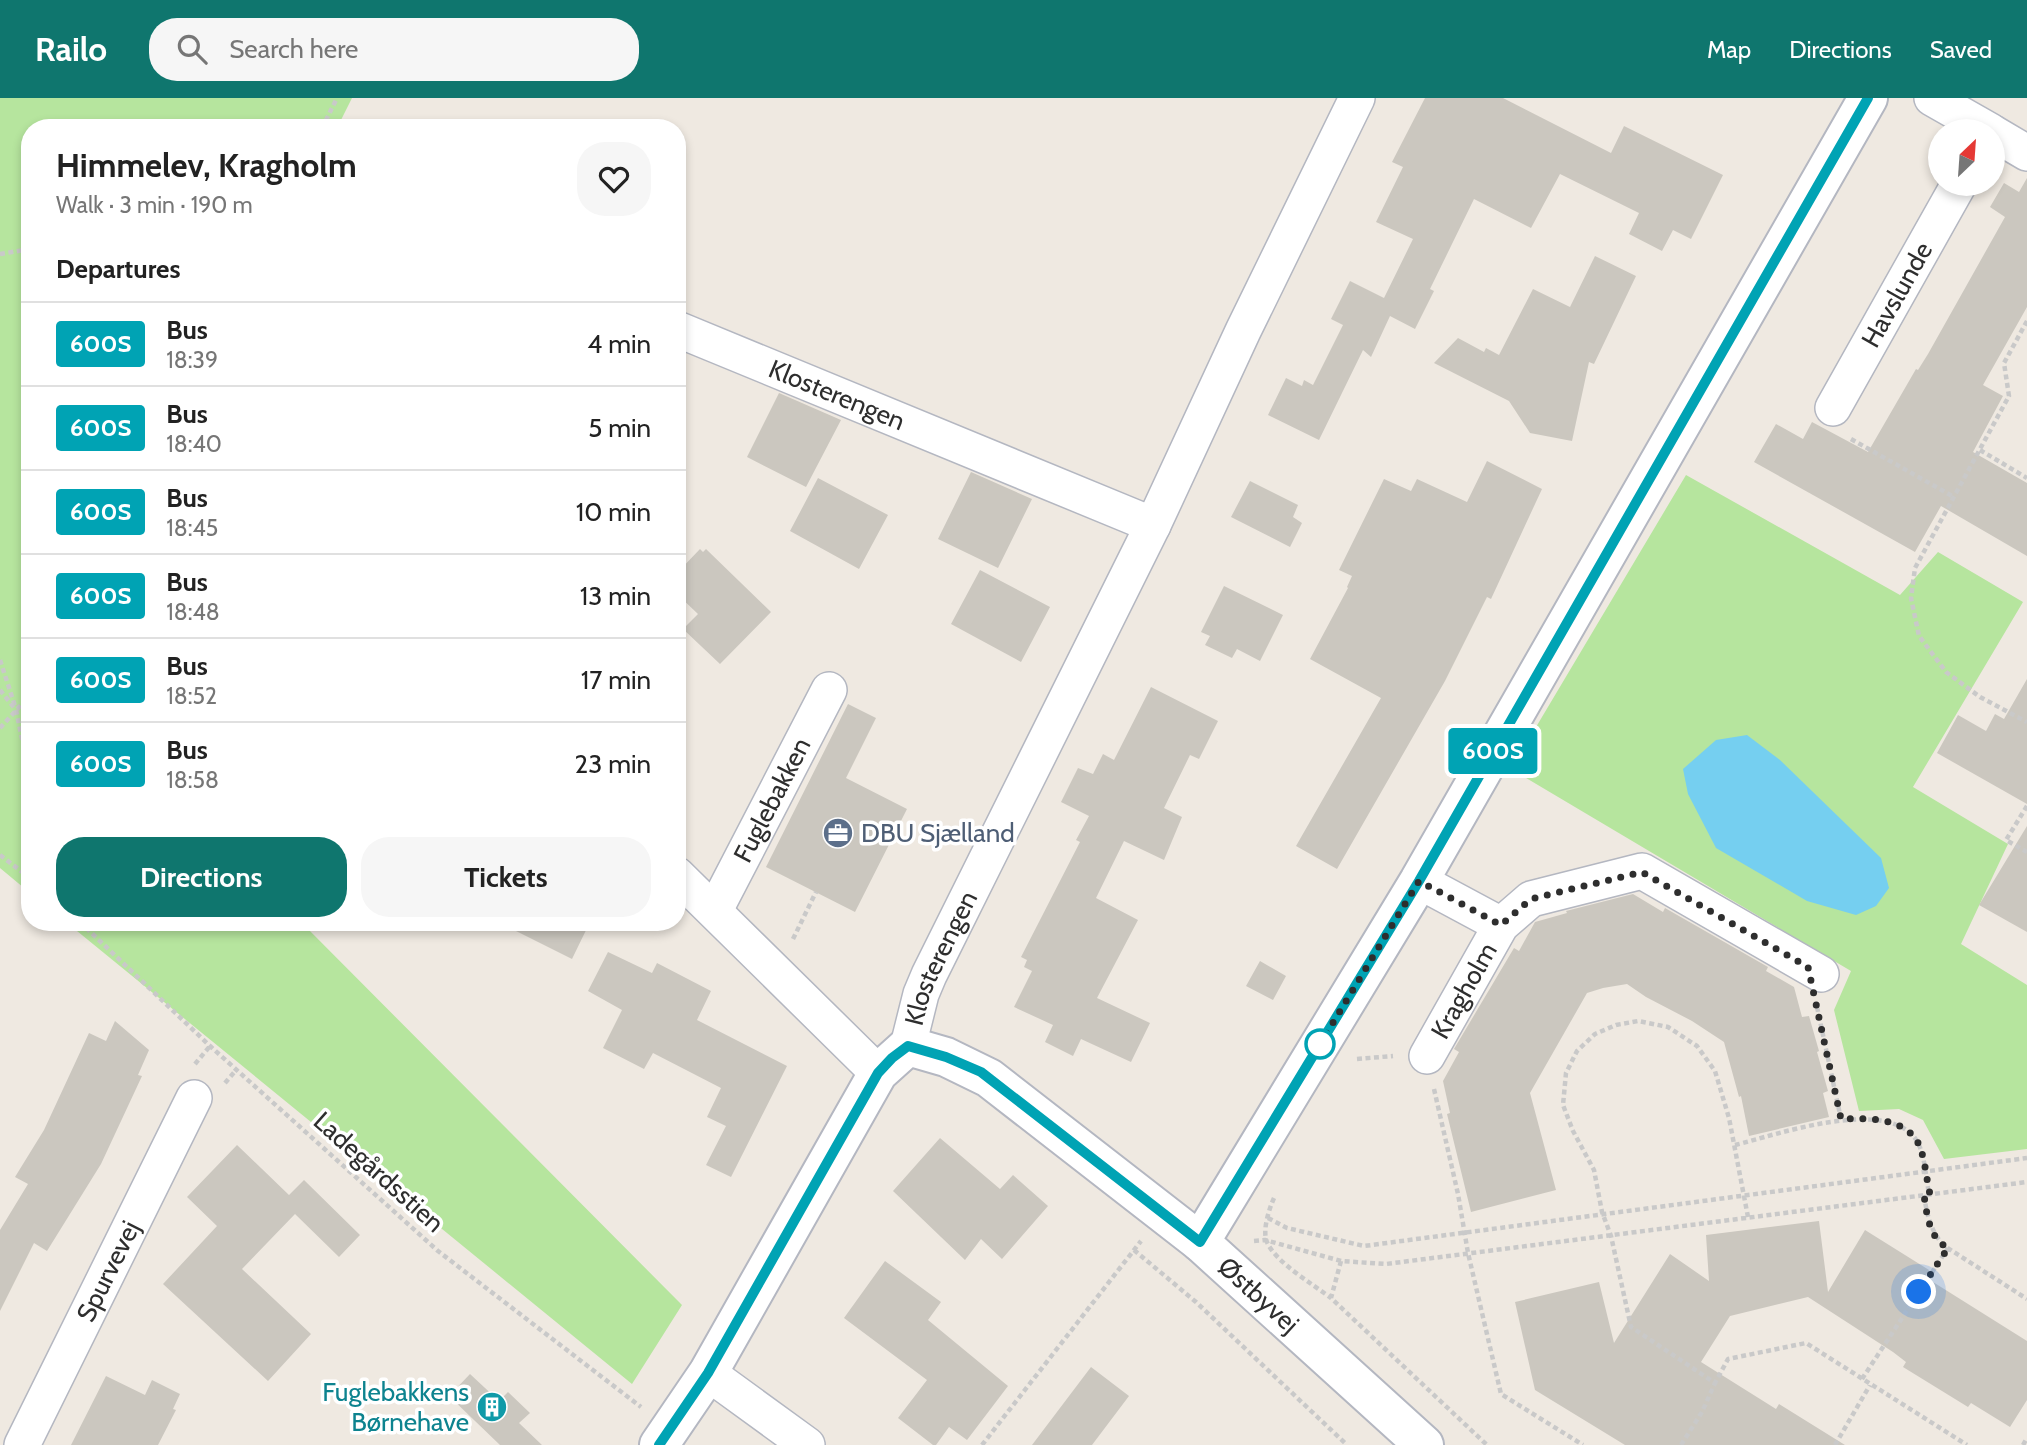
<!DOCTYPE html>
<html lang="en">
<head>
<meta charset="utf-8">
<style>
	body { margin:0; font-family:Cabin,sans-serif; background:#f6f6f6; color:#222; height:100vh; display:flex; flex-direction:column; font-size:26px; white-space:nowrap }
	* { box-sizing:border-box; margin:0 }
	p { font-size:23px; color:#767676 }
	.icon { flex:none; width:38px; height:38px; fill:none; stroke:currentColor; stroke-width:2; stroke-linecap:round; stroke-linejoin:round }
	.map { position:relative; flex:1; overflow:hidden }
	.drawer { position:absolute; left:21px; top:21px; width:665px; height:812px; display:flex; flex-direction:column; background:#fff; border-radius:28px; box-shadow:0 4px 10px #0003 }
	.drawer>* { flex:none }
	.badge { padding:0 14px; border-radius:5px; font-size:24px; line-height:46px }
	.needle { width:46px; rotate:25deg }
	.fabs { position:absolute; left:1928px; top:21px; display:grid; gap:14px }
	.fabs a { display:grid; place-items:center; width:77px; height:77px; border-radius:50%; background:#fff; box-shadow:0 4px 10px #0003; font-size:35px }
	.you { position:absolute; width:35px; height:35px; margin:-18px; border:5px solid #fff; border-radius:50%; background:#1a73e8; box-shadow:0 0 0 10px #1a73e833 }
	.map>.badge { position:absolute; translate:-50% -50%; box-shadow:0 0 0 4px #fff }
	h2 { padding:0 35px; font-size:26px; line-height:63px }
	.round { display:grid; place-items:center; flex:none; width:74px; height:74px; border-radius:28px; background:#f6f6f6 }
	.head { display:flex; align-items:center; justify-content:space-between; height:119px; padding:0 35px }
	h1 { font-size:33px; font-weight:700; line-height:52px }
	.action { display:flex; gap:14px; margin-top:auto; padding:14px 35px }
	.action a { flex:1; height:80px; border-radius:28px; background:#0f766e; color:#fff; font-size:28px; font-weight:700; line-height:80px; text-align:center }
	.action a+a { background:#f6f6f6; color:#222 }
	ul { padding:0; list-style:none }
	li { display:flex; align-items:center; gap:21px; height:84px; padding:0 35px; border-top:2px solid #e0e0e0 }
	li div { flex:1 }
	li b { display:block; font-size:26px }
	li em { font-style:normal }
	li .badge { min-width:77px; font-weight:700; text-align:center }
	header { display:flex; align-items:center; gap:42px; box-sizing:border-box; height:98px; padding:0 35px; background:#0f766e; color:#fff }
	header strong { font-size:33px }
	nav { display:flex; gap:38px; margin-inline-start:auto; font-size:24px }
	.search { width:490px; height:63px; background:#f6f6f6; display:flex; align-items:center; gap:18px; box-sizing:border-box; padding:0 24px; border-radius:28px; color:#767676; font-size:26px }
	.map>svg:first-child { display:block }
	.green { fill:#b6e59e }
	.water { fill:#75cff0 }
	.building { fill:#cbc7bf }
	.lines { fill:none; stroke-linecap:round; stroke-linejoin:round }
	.street-casing { stroke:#b4b7c1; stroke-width:38 }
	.secondary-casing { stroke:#b4b7c1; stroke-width:42 }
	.path { stroke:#c9c9c9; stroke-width:4.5; stroke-dasharray:5 3.5; stroke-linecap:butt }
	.street { stroke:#fff; stroke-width:35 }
	.secondary { stroke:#fff; stroke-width:38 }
	.line-casing { stroke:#fff; stroke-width:16 }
	.line { stroke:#00a3b4; stroke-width:10 }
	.walk { stroke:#2e2e2e; stroke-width:7; stroke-dasharray:0 12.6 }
	.stop-dot { fill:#fff; stroke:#00a3b4; stroke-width:3.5 }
	.labels { text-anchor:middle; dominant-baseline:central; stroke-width:7; stroke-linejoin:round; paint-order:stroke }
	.street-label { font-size:26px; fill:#2e2e2e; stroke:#fff }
	.service-label { font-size:26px; fill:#4e5e75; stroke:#fff; text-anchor:start }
	.culture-label { font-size:26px; fill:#0d838f; stroke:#fff; text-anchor:end }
</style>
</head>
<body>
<header>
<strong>Railo</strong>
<div class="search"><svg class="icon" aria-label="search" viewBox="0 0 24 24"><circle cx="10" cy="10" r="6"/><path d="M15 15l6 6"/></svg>Search here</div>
<nav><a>Map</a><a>Directions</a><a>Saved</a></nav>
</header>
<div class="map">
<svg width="2027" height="1347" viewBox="0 0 2027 1347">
	<rect width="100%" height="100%" fill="#efe9e1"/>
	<path class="green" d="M0,0h352l-15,30h-307v765l-30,-25z
		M1686,377l214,120 38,-43 85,50 -110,185 95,57 -47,100 66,41v164l-83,10 -21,-39 -24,-11 -40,2 -25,-101 17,-39 -340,-202z
		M66,824h235l381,383 -50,79z"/>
	<path class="water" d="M1747,637l33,25 101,98 8,30 -13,18 -20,9 -49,-14 -91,-53 -28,-54 -5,-25 33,-29z"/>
	<path class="building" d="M1425,0h78l108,55 13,-27 99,49 -32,64 -18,-9 -11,21 -33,-17 10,-21 -79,-39 -29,54 -57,-29 -44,90 4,2 -19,38 -25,-13 -19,41 -8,-7 -44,90 -51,-25 18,-37 16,8 2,-6 9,5 30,-60 -12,-6 19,-38 34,17 29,-59 -37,-17 27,-55 -11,-5z
		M2027,80v129l-44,78 20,11 -30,56 54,31v73l-86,-50 -26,46 -161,-90 22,-38 27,15 9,-17 56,30 48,-83 2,1 10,-16 77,-137 -15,-10 14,-24 15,9z
		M1595,158l41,20 -42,88 -5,-2 -17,79 -42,-8 -21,-32 -75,-38 24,-25 26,14 2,-4 13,7 34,-66 37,18z
		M779,295l62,27 -35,67 -59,-30z
		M1487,363l55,28 -51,110 -4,-2 -42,84 -108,188 -41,-23 85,-148 -71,-39 38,-71 -1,-1 5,-11 -13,-6 45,-91 27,12 6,-12 50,23z
		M971,374l61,27 -34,69 -60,-29z
		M818,380l70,37 -29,54 -69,-38z
		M1250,383l48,24 -5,12 9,6 -12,24 -59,-30z
		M700,451l3,3 3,-3 65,63 -51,52 -37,-35 15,-15 -21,-20v-21z
		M980,472l70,37 -29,55 -70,-38z
		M1224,488l59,29 -23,46 -23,-12 -5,9 -27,-13 5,-9 -9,-4z
		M2027,581v125l-90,-51 21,-38 28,16 9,-17 9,5z
		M1151,589l67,34 -19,38 -9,-4 -26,53 18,9 -18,43 -40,-19 -28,57 42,22 -41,78 53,25 -19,39 -50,-23 -8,17 -28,-14 8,-17 -39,-18 18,-36 -8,-4 3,-7 -6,-3 59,-115 -4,-2 13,-24 -28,-14 17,-34 15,6 10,-20 11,6z
		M848,606l28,14 -30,60 61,31 -52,103 -89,-45z
		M2027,728v106l-48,-27z
		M1633,796l30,18 2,-4 103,59 -2,4 28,16 8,30 7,-1 10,35 -2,1 11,39 -5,2 6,24 -80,19 -8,-40 -2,1 -15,-55 -32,-21 -46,-24 -19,-13 -24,4 -16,5 -57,100 26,97 -85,22 -24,-98 3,-1 -7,-32 16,-29 -5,-3 60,-101 5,3 16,-29 32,-9 -1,-2z
		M498,824h92l-18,37z
		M608,854l44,21 5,-10 54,28 -14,29 90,46 -56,111 -25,-12 20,-39 -19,-9 14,-29 -68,-35 -9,16 -41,-21 19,-38 -34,-19z
		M1260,863l26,15 -13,24 -27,-14z
		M115,923l34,29 -11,25 4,1 -41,88 -54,87 -13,-8 -34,68v-81l28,-46 -13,-7 29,-47 45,-97 17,8z
		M940,1040l60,51 13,-14 35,31 -46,53 -21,-20 -16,21 -72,-69z
		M237,1047l52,50 15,-15 56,55 -21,22 -44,-43 -53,55 69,65 -43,47 -105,-97 54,-58 -30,-29z
		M1819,1123l9,71 37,-62 64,40 -4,7 102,64v59l-17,27 -39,-24 -3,4 -65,-40 3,-5 -13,-10 -85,-55 -78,19 -29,46 75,47 3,-5 66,41h-220l-90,-55 -20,-88 84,-20 15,61 56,-89 39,27 -3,-46z
		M885,1163l56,41 -13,18 80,66 -41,54 -18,-13 -13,18h-3l-35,-27 29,-38 -83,-62z
		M1091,1269l38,29 -37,49h-60z
		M470,1276l29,27 9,-9 22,21 -11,10 23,22h-42l-51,-49z
		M106,1278l39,19 7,-15 28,14 -7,15 3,1 -18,35h-87z"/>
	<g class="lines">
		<g class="street-casing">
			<g id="street">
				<path d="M1932,0l58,33"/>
				<path d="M1993,35l34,20"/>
				<path id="s1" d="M677,231l476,196"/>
				<path id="s2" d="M1833,310l126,-224"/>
				<path d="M677,777l201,198"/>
				<path d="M1419,783l82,44"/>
				<path id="s3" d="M715,812l114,-220"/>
				<path id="s4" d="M908,948l13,-52 8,-19 224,-450 90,-194 114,-233"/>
				<path id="s5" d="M1427,958l74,-131 30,-26 111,-28 179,103"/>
				<path d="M708,1275l99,72"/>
				<path id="s6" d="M22,1347l172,-347"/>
			</g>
		</g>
		<g class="secondary-casing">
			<g id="secondary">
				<path d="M1200,1144l219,-361 449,-783"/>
				<path id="s7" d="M659,1347l49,-72 170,-300 30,-27 38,11 43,21 211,164 224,203"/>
			</g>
		</g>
		<path class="path" d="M322,30l15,-30
			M0,156l30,-5
			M2027,223l-23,42 5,33 -94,172 -4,30 8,38 27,36 34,25 47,25
			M1851,341l103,58
			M1980,352l47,28
			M0,562l15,46
			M0,592l16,20 14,67
			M0,630l30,-33
			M2027,708l-21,34 21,12
			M0,757l30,23
			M80,824l130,124 228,205 203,156
			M793,841l23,-47
			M1817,909l24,112
			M1357,961l36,-3
			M195,966l15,-18
			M225,985l12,-14
			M1434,991l24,105 10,59 33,141 82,51
			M1735,1047c41,-10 153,-50 182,-4 8,14 9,37 12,53
			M1924,1097c3,20 6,34 19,50l84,54
			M1274,1100c-5,11 -12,33 -7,44 8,20 47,43 64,56
			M1748,1119l-19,-99 -14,-47 -18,-25 -29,-19 -30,-6 -22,4 -21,9 -18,17 -11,22 -3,32 10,26 21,39 8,42 9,24 20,91 84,56 13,-24 78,-16 161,102
			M1268,1120l19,10 77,18 663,-88
			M1254,1143l11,-1 76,21 45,3 641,-82
			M1134,1152l62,52 151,143
			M1341,1163l-10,37 156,147
			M1862,1281l86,-131
			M982,1347l159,-204
			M1681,1347l21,-33 13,-29
			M1835,1347l35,-60
			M2023,1347l4,-7"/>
		<use href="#street" class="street"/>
		<use href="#secondary" class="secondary"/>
	</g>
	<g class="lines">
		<g class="line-casing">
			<path id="line" d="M659,1347l49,-72 170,-300 14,-15 16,-12 38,11 35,15 219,170 219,-361 449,-783"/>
		</g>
		<use href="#line" class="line"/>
		<path class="walk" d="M1320,946l99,-163 82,44 30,-26 111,-27 166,95 33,152c24,-1 61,-2 76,22 8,14 9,37 13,53l-6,1c3,20 5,43 24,53l-29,44"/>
	</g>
	<defs>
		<g id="office-disc" transform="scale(1.575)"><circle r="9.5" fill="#5c6f8a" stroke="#fff"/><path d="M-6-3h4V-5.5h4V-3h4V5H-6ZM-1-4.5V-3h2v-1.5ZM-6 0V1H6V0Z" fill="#fff"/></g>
		<g id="building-disc" transform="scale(1.575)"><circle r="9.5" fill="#0f9aa8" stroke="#fff"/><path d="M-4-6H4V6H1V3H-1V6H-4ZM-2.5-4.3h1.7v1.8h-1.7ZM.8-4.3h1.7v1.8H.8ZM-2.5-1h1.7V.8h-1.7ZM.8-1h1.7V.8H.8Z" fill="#fff"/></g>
	</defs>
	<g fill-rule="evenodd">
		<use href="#office-disc" x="838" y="735"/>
		<use href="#building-disc" x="492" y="1309"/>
	</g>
	<circle class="stop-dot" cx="1320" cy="946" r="14"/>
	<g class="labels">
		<g class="street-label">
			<text stroke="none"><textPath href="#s2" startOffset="130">Havslunde</textPath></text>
			<text stroke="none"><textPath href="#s1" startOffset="173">Klosterengen</textPath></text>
			<text stroke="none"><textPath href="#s3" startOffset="124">Fuglebakken</textPath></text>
			<text stroke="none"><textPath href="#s4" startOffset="94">Klosterengen</textPath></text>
			<text stroke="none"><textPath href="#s5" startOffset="75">Kragholm</textPath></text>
			<text transform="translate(379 1074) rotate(42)">Ladegårdsstien</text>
			<text stroke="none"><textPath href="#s6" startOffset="194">Spurvevej</textPath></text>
			<text stroke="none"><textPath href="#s7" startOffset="906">Østbyvej</textPath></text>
		</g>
		<g class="service-label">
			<text x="861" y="735">DBU Sjælland</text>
		</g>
		<g class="culture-label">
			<text x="469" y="1294">Fuglebakkens<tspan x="469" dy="30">Børnehave</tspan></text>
		</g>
	</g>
</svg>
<div class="fabs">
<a><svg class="needle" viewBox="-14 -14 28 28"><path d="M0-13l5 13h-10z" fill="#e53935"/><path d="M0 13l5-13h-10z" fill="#767676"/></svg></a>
</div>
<div class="you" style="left:1919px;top:1194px"></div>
<b class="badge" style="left:1493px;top:653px;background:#00a3b4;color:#fff">600S</b>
<section class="drawer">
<div class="head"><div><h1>Himmelev, Kragholm</h1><p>Walk · 3 min · 190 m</p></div><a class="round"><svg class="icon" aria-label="heart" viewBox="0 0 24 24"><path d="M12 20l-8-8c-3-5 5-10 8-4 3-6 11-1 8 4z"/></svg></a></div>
<h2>Departures</h2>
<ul>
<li><span class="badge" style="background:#00a3b4;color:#fff">600S</span><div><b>Bus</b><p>18:39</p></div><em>4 min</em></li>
<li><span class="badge" style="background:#00a3b4;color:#fff">600S</span><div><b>Bus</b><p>18:40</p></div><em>5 min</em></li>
<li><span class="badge" style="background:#00a3b4;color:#fff">600S</span><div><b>Bus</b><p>18:45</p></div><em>10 min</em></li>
<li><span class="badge" style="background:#00a3b4;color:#fff">600S</span><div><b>Bus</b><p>18:48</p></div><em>13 min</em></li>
<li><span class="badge" style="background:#00a3b4;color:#fff">600S</span><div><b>Bus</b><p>18:52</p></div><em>17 min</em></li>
<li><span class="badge" style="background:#00a3b4;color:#fff">600S</span><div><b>Bus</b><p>18:58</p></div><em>23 min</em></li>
</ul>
<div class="action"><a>Directions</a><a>Tickets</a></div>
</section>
</div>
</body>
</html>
